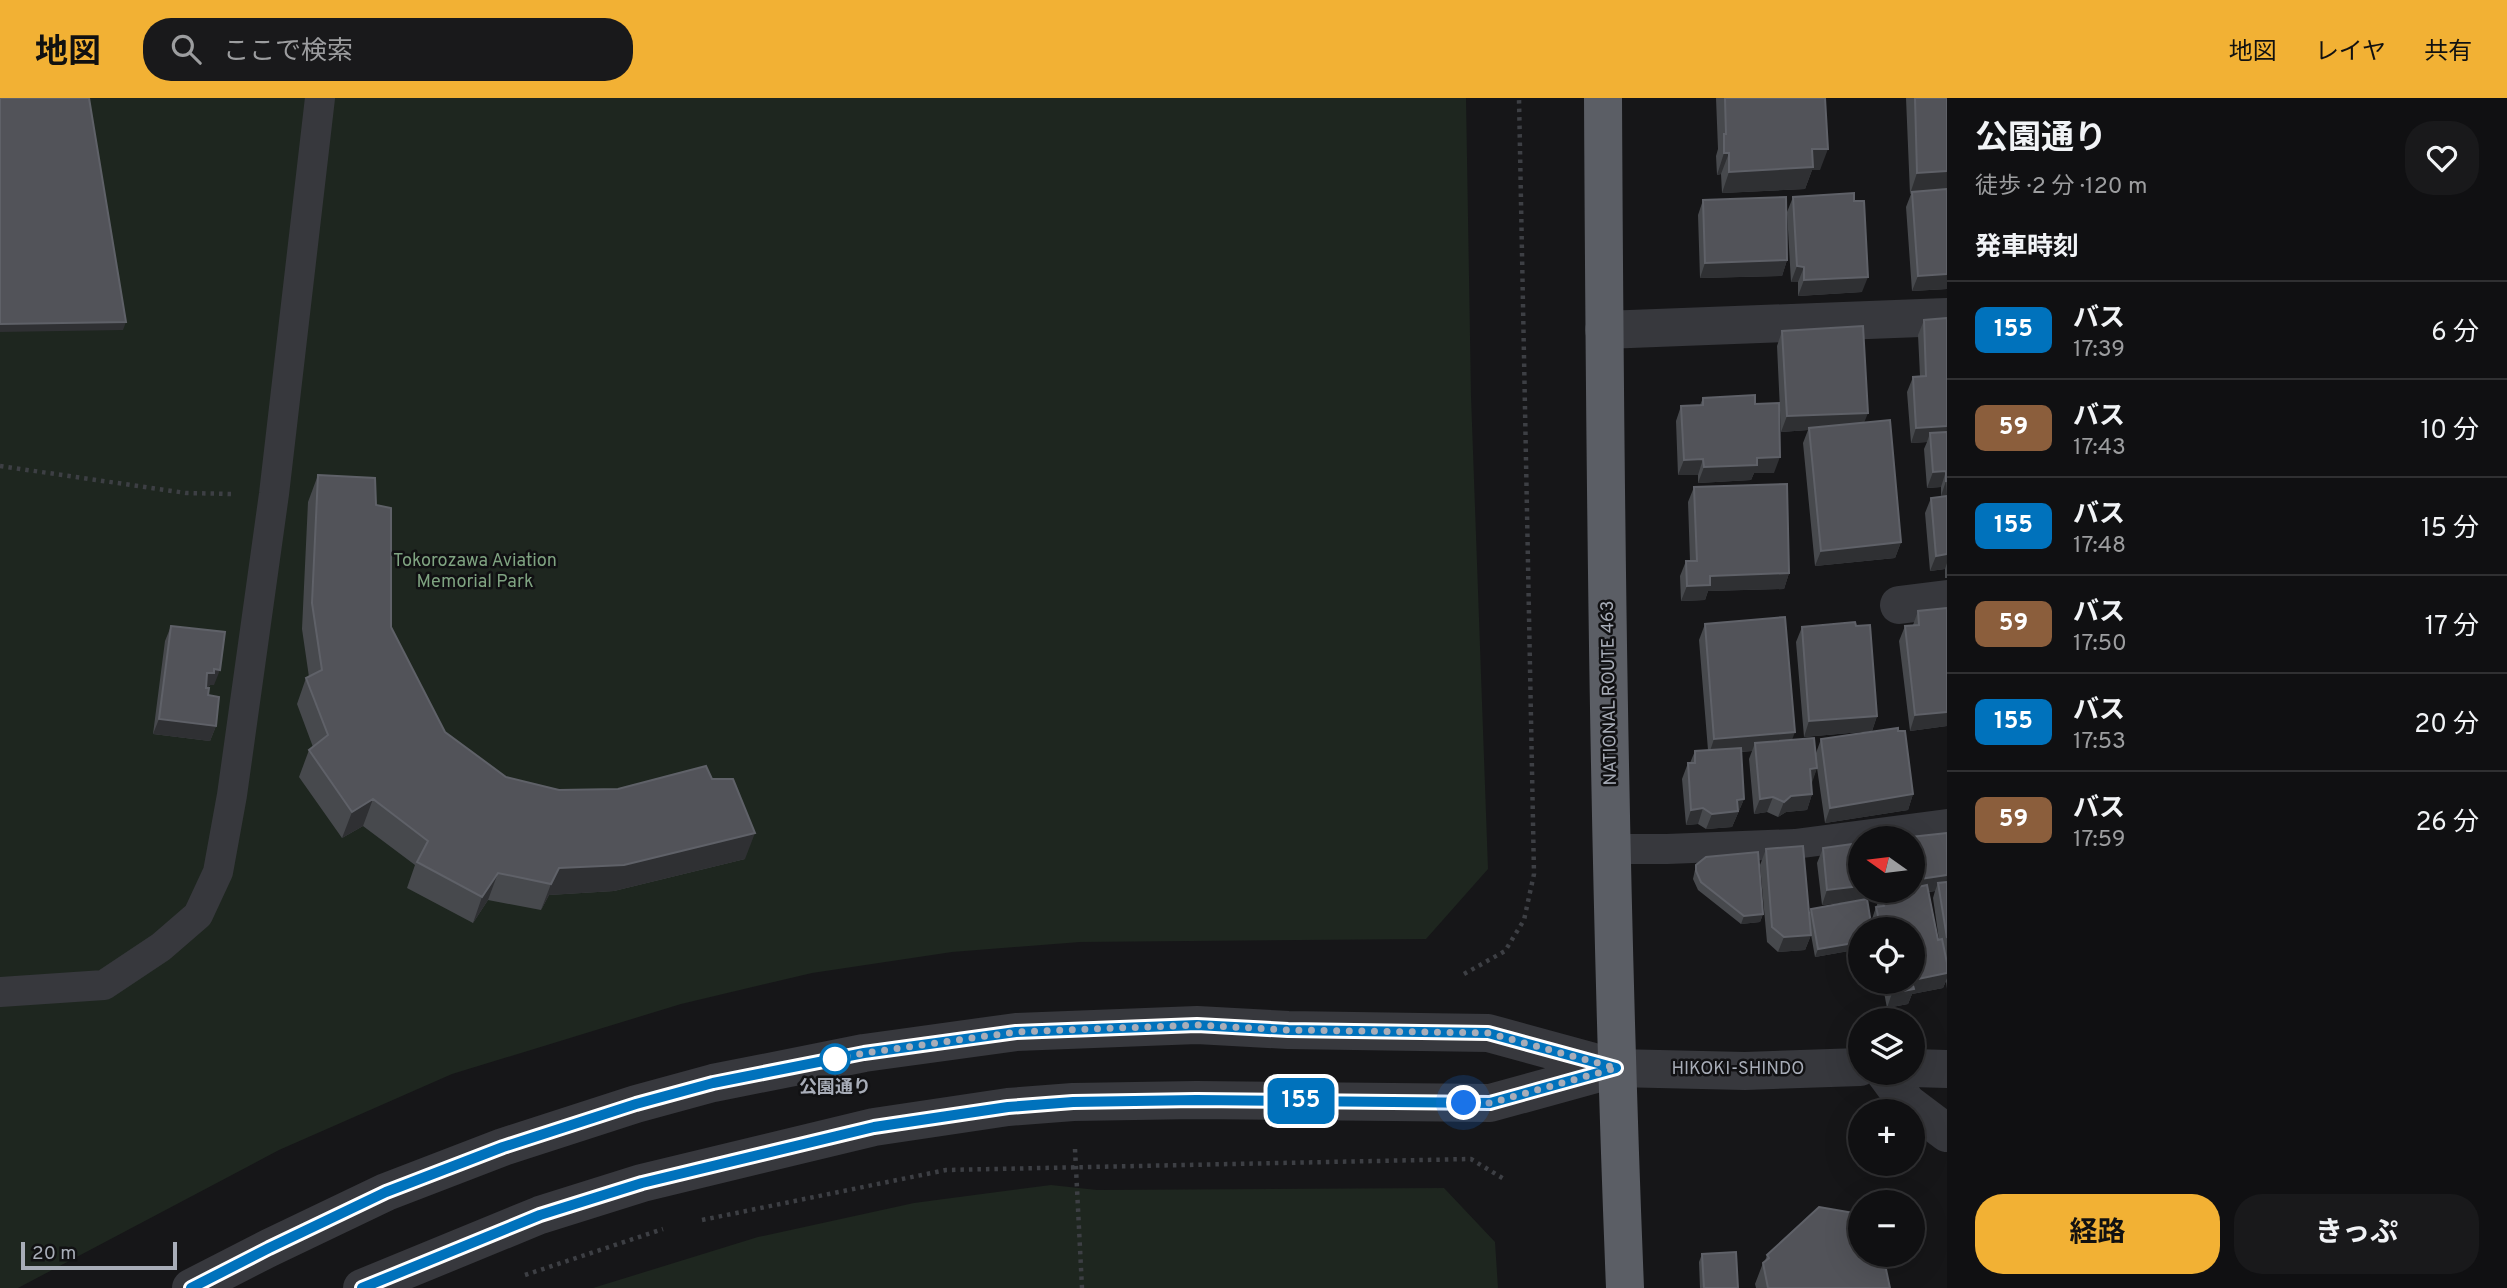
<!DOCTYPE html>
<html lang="ja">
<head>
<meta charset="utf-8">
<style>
	body { margin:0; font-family:Overpass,"Noto Sans JP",sans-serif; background:#19191b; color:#f1f3f6; height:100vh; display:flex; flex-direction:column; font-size:26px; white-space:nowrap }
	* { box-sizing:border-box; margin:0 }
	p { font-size:23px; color:#9c9d9f }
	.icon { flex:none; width:38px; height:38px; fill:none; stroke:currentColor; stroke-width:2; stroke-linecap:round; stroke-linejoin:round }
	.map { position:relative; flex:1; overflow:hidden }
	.sheet { display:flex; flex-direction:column; background:#101012; width:560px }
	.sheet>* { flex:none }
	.badge { padding:0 14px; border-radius:10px; font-size:24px; line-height:46px }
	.needle { width:46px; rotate:284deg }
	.tools { position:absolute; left:1848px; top:728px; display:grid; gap:14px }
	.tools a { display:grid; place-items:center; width:77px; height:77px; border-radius:50%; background:#101012; box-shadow:0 7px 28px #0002,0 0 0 2px #303032; font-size:35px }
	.scale { position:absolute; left:21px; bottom:18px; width:156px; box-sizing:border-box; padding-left:7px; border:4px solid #a8adb8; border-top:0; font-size:19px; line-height:24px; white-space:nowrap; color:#a8adb8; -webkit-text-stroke:5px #111113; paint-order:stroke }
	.you { position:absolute; width:35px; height:35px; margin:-18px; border:5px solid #fff; border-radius:50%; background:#1a73e8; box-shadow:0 0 0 10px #1a73e833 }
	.map>.badge { position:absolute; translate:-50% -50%; box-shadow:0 0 0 4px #fff }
	h2 { padding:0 28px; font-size:26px; line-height:63px }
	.round { display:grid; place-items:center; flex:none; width:74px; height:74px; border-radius:28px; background:#19191b }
	.overview { display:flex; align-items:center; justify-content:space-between; height:119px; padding:0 28px }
	h1 { font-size:33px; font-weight:700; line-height:52px }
	.cta { display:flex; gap:14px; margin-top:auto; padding:14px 28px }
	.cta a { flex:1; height:80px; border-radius:28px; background:#f2b134; color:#111; font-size:28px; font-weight:700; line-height:80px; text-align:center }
	.cta a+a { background:#19191b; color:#f1f3f6 }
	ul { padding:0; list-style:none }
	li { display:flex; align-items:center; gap:21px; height:98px; padding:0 28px; border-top:2px solid #303032 }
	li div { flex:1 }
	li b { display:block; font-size:26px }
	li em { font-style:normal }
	li .badge { min-width:77px; font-weight:700; text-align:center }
	header { display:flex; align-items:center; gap:42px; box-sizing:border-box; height:98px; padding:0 35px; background:#f2b134; color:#111 }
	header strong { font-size:33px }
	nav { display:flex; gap:38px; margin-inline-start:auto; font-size:24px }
	.search { width:490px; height:63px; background:#19191b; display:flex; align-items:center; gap:18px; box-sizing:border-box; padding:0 24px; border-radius:28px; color:#9c9d9f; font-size:26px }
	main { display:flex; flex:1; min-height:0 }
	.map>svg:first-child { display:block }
	.green { fill:#1e261f }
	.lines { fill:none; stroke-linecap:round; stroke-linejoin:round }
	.path { stroke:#3d3f44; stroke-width:4.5; stroke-dasharray:3.5 5; stroke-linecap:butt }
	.service { stroke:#37383d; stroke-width:30 }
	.minor { stroke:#37383d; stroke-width:38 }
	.tertiary { stroke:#37383d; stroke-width:38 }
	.trunk { stroke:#5b5e65; stroke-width:38 }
	.wall { fill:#47494d; fill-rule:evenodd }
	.shaded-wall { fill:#2f3033 }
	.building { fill:#525359; stroke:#5f6168; stroke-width:2 }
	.line-casing { stroke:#fff; stroke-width:16 }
	.line { stroke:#0072bc; stroke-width:10 }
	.walk { stroke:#a8adb8; stroke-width:7; stroke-dasharray:0 12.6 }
	.stop-dot { fill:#fff; stroke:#0072bc; stroke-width:3.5 }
	.labels { text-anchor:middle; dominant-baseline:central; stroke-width:5; stroke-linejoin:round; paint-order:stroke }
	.park-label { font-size:18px; fill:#7fa381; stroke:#111113 }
	.street-label { font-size:18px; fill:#a8adb8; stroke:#111113 }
	.stop-label { font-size:18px; font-weight:bold; fill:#a8adb8; stroke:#111113 }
</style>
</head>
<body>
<header>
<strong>地図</strong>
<div class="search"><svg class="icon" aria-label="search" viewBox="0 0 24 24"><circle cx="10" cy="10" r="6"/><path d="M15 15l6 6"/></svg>ここで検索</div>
<nav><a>地図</a><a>レイヤ</a><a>共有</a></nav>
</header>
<main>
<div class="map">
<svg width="1947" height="1190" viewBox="0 0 1947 1190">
	<rect width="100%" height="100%" fill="#161618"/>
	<path class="green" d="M0,0h1466l5,298 17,473 -62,70 -346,3 -128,10 -140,21 -131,31 -229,70 -173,76 -261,138h-18z
		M1051,1087l46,5 347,-2 51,54 3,46h-905l165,-51 156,-34z"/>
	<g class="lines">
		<path class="path" d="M0,368l186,27 45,1
			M1464,876l41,-23 19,-31 10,-46 -15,-776
			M1075,1051l7,139
			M702,1122l244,-50 525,-11 33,20
			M525,1177l138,-46"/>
		<path class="service" d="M1613,751h54l128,-5 152,-20
			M0,894l104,-7 57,-38 37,-32 20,-43 14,-77 42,-301 46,-396"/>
		<path class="minor" d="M1604,232l343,-13
			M1899,507l48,-6
			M1885,975l22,30 40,30"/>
		<path class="tertiary" d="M1913,970l34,1
			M191,1190l78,-40 117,-56 117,-45 133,-43 77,-21 151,-30 152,-21 181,-7 91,5 200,3 128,35 129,3 115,-4
			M362,1190l178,-73 102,-32 232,-56 134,-20 65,-5 123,-2 294,3 124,-34"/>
		<path class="trunk" d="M1603,0c2,397 6,794 22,1190"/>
	</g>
	<path class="wall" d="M1716,0h109l-5,72h-8l-7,19 -83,4 -1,-19 -4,1 -1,-19 2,-7z
		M1906,0h41v191l-35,2 -6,-84 5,-13h-1z
		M1793,99l61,4 8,91 -64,4v-14h-7l-4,-70z
		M1703,102l84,60 -5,16 -82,2 -2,-63z
		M1947,220v178h-6v-9l-14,1 -3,-39 3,-7 -16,1 -4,-51 6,-15 7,-1 -2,-41 6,-15z
		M1782,233l82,92 37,119 -6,16 -80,8 -12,-123 5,-13 -27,2 -4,-86z
		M1703,300l52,6 19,69h-20l-3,7 -53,3v-8h-20l-2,-54 5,-15 19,-1z
		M318,377l58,30 15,122 54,105 61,45 239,82 -131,32 -65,4 -8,15 -53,-10 -15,23 -66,-35 8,-23 -52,-39 -21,12 -43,-61 10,-27 4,-3 -16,-43 9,-26 3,-1 -7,-48 6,-127z
		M1694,389l95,86 -5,16 -76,2 -3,9 -24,1 -1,-25 6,-15h4l-2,-59z
		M1947,398v82h-2v-9l-15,2 -5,-58 6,-15z
		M1918,513l29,115 -37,5 -11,-90 6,-15 8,-1z
		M1705,526l87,116 24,13 5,-14 77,-8 15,63 -5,16 -83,13 -8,-55 -6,15 1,11 -5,16 -21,2 -8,5 -11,-5 -13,2 -5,-55 3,-8 -11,1 3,47 -12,28 -26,2 -8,-5 -12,1 -4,-46 6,-16h2l5,-12 13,-1 -9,-110z
		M171,528l43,59h-4l-4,3 10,38 -6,15 -57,-7 12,-93z
		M1802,529l75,89 -5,15 -68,6 -8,-95z
		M1947,735v156l-1,-8 -3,7 -31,6 -4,10 -21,4 -5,-26h31v-53h-53v20l-45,8 -5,-28 1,6 -6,15 -27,2 -11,-10 -7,-77 6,-16 43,66 2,-6 46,-8 -35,4 -5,-42 6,-15zM1935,793l-2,7 6,42h-1l-9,-48zM1880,800l-4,9 -5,15 -4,-22z
		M1696,767l67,49 -3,8 -19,2 -43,-34 -5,-11z
		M1702,1156l36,34h-38l-1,-26z
		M1767,1157l123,33h-134l-1,-4 8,-21 2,-2z"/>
	<path class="shaded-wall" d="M1812,51h16l-8,21h-8l-7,19 -83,4 7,-21z
		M1724,55h5l-8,21 -4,1z
		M1947,73v21h-35l-1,2h-1l7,-21z
		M1787,162l-5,16 -82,2 5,-15z
		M1797,168l7,1 -6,15h-7z
		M1947,176v15l-35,2 6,-15z
		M1868,179l-6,15 -64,4 6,-16z
		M126,224l-3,8 -123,2v-8z
		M1868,315l-6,15h-53l-1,2 -27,2 6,-16z
		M1947,328v15l-17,-8 -3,9 -16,1 5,-15z
		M1780,359l-6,16h-20l-3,7 -53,3 6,-16 53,-9z
		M1703,361l-5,16h-20l6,-15z
		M1946,373l-5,16 -14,1 6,-16z
		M1946,383l1,15h-6z
		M1901,444l-6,16 -80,8 6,-15z
		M1947,456v9l-2,6 -15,2 6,-15z
		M1789,475l-5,16 -76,2 -3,9 -24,1 6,-15 23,-10z
		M214,571l6,1 -6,15h-4l-2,3h-7l6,-15z
		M1947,614v14l-37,5 5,-16z
		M1877,618l-5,15 -68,6 5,-16z
		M159,621l57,7 -6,15 -57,-7z
		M1795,634l-6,16 -34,-5 -3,8 -43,3 5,-15z
		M1817,670l-5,15 -2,-14z
		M1812,696l-5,16 -21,2 -8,5 6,-15 7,-6z
		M1913,696l-5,16 -83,13 5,-15z
		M1773,699l-6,15 -13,2 6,-15z
		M373,701l-10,27 -21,12 10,-26z
		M1744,701l-12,28 -26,2 6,-15 25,-14z
		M1703,710l-5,16 -12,1 5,-15z
		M755,735l-10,26 -131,32 -65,4 -8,15 10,-26 8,-16z
		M498,775l-10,27 -15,23 9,-26z
		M1947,777v15l-9,-7 -3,8 -53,7 -1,-3 -1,3 -58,7 5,-15 33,-4v5h53v-11z
		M1763,816l-3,8 -19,2 3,-8z
		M1811,837l-6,15 -27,2 6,-15z
		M1860,844v7l-45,8 3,-8z
		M1947,875v5l-4,10 -31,6 -4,10 -21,4 5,-15 19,-11h2v-2z"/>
	<path class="building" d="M0,0h89l37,224 -126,2z
		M1725,0h100l3,51h-16l1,18 -84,5v-19h-5v-19h2z
		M1915,0h32v73l-30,2z
		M1947,91v85l-29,2 -6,-84z
		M1854,95v8h10l4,76 -64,3v-13l-7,-1 -4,-69z
		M1786,99l1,63 -82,3 -2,-63z
		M1947,220v108l-31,2 -3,-51 13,-1 -2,-56z
		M1863,228l5,87 -81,3 -5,-85z
		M1755,297v9l24,-1 1,54 -23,1v7l-53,2 -1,-8 -19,1 -3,-54 22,-1v-7z
		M1890,322l11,122 -80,9 -12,-123z
		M1947,334v49h-1v-10l-13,1 -3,-39z
		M318,377l57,3 1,27 15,3v119l54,105 61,45 53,13 59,-1 88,-23 6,13h21l22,54 -131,32 -65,3 -8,16 -53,-11 -16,24 -65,-35 11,-21 -55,-42 -21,13 -43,-62 19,-15 -22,-57 16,-8 -10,-67z
		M1787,386l2,89 -79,3v9l-23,1 -1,-25h11l-3,-74z
		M1947,398v58l-11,2 -5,-58z
		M1947,510v104l-32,3 -10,-89 14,-1 -1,-14z
		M1785,519l10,115 -81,7 -9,-115z
		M1855,524l1,4 14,-1 7,91 -68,5 -7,-94z
		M171,528l54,6 -5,38 -6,-1v4h-7l-1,15h3l-1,7 11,2 -3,29 -57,-7z
		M1898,630v3h7l8,63 -83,14 -9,-69z
		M1814,640l3,30 -7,1 2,25 -21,2 -7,6 -11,-5 -13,2 -5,-56z
		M1741,650l3,51 -7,1 1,11 -26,3 -9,-6 -12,2 -3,-47h7v-12z
		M1947,735v42l-34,5v-42h-12z
		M1860,745v43l-33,4 -4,-42z
		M1803,748l8,89 -27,2 -12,-10 -6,-78z
		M1758,754l5,62 -19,2 -43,-34 -5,-11v-6l10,-8z
		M1947,784v56l-9,-55z
		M1927,787l11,55 4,-1 5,24v10l-34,7v-51h-32l-5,-22 8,-1 -3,-11 20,-4h12v-3z
		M1867,801l5,30h-12v13l-42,7 -7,-40z
		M1890,884h22l2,7 -22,4z
		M1819,1109l41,7v41h23l7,33h-122l-5,-25 6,-5 -2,-3z
		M1736,1154l2,36h-34l-2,-34z"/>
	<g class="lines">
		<g class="line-casing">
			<path id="line" d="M191,1190l78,-40 117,-56 117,-45 133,-43 77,-21 151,-30 152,-21 181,-7 91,5 200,3 128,35 -126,35 -294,-3 -123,2 -65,5 -134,20 -232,56 -102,32 -178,73"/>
		</g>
		<use href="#line" class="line"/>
		<path class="walk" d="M835,961l29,-6 152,-21 181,-7 91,5 200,3 128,35 -126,35h-26"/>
	</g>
	<circle class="stop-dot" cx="835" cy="961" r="14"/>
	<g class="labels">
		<g class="park-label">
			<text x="475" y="463">Tokorozawa Aviation<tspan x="475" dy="21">Memorial Park</tspan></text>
		</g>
		<g class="street-label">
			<text transform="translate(1610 595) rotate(-91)">NATIONAL ROUTE 463</text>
			<text x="1738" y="971">HIKOKI-SHINDO</text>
		</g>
		<g class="stop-label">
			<text x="835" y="990">公園通り</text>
		</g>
	</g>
</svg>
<div class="tools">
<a><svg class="needle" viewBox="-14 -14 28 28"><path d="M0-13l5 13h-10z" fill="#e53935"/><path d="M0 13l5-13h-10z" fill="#9c9d9f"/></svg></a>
<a><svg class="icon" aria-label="locate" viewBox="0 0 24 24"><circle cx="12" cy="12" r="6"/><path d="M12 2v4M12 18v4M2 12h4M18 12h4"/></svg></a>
<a><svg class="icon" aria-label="layers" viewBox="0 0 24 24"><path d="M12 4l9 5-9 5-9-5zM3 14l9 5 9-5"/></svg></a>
<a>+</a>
<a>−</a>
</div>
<div class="scale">20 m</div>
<div class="you" style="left:1464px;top:1005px"></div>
<b class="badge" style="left:1301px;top:1003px;background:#0072bc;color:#fff">155</b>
</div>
<section class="sheet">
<div class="overview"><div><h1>公園通り</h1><p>徒歩 · 2 分 · 120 m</p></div><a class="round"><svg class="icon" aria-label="heart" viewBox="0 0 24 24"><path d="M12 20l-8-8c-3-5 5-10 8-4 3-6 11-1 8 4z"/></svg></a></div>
<h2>発車時刻</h2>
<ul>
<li><span class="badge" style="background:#0072bc;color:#fff">155</span><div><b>バス</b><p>17:39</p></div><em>6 分</em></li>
<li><span class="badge" style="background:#8b5e3c;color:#fff">59</span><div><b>バス</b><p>17:43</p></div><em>10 分</em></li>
<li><span class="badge" style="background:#0072bc;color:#fff">155</span><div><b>バス</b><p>17:48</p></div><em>15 分</em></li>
<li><span class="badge" style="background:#8b5e3c;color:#fff">59</span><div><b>バス</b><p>17:50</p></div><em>17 分</em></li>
<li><span class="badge" style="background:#0072bc;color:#fff">155</span><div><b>バス</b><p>17:53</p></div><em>20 分</em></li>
<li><span class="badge" style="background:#8b5e3c;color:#fff">59</span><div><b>バス</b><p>17:59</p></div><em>26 分</em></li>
</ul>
<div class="cta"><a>経路</a><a>きっぷ</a></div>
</section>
</main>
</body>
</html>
